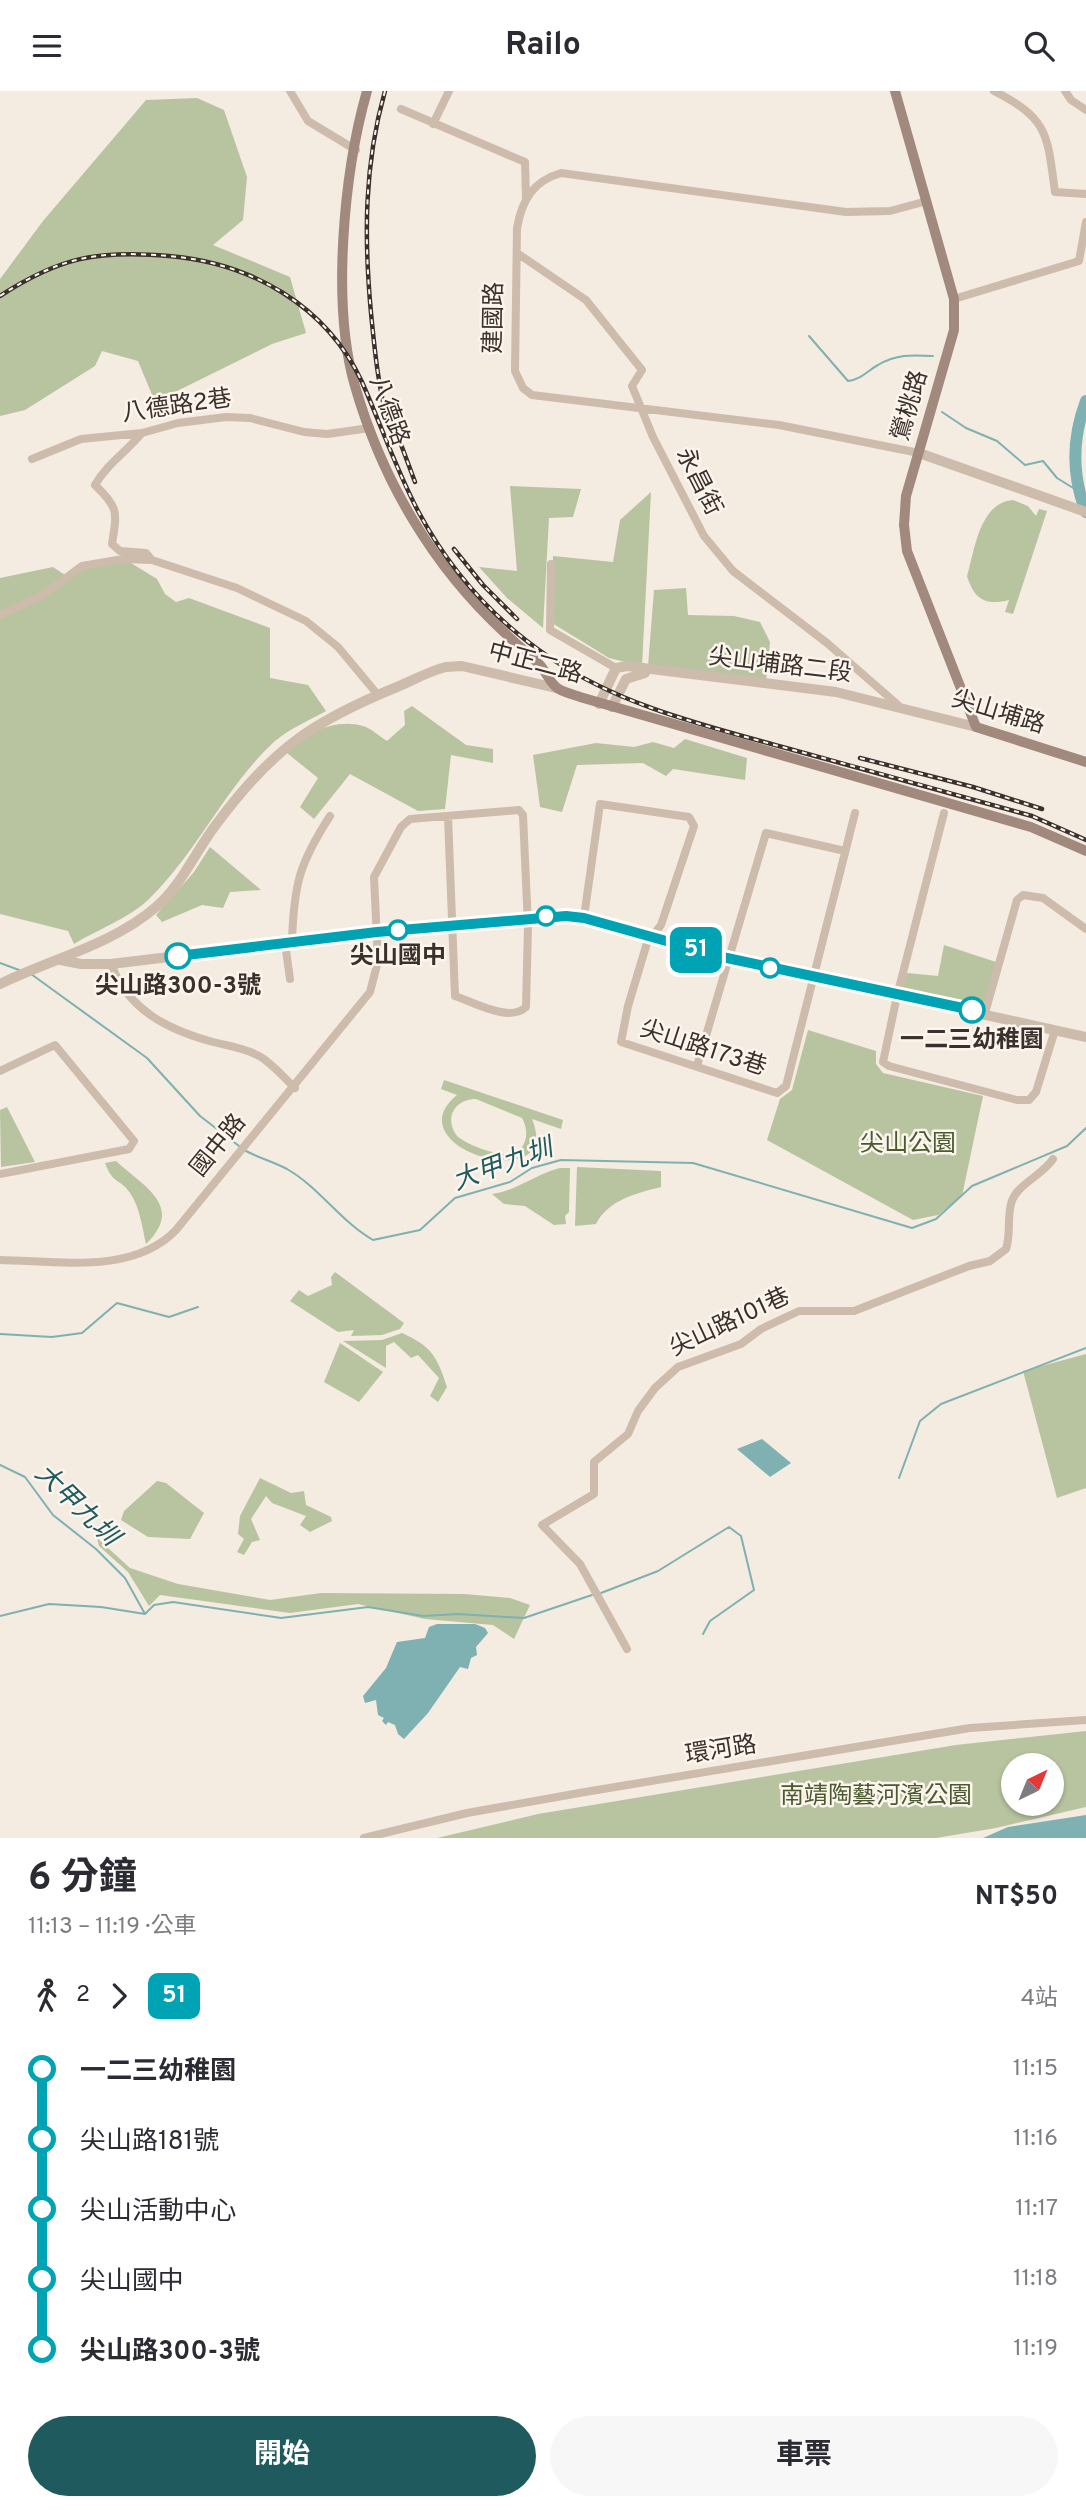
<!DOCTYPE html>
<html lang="zh-TW">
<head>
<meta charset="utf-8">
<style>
	body { margin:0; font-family:Overpass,"Noto Sans TC",sans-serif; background:#f7f7f7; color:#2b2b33; height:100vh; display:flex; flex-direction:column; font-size:26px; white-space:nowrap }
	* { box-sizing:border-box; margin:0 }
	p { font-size:23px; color:#7c7c81 }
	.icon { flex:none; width:38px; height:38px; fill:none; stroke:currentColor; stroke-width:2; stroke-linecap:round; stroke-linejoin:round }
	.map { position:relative; height:1747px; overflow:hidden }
	.details { display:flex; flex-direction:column; background:#fff; flex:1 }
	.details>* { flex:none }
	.badge { padding:0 14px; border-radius:10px; font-size:24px; line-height:46px }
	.needle { width:46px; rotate:43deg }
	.controls { position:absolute; left:1001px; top:1662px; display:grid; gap:14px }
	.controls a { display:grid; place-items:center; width:63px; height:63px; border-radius:50%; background:#fff; box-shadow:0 2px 5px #0004; font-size:35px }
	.map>.badge { position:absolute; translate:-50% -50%; box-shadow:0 0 0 4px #fff }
	.legs { display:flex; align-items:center; gap:10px; height:77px; padding:0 28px; font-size:23px }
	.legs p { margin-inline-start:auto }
	.overview { display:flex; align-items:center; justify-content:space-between; height:119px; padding:0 28px }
	h1 { font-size:38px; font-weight:700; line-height:52px }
	.button { display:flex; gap:14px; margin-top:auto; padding:14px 28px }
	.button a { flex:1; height:80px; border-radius:42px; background:#1f5a5e; color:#fff; font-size:28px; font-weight:700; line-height:80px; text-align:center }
	.button a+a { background:#f7f7f7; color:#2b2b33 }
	ul { padding:0 28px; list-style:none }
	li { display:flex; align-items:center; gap:24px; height:70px; font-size:26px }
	li i { display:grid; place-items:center; width:10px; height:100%; margin:0 9px; background:currentColor }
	li i::after { content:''; width:18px; height:18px; margin:-9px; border:5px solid; border-radius:50%; background:#fff }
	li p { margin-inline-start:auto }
	li:first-child i { background:linear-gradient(#0000 50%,currentColor 0) }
	li:last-child i { background:linear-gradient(currentColor 50%,#0000 0) }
	header { display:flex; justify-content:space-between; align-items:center; height:91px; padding:0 28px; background:#fff; font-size:32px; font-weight:700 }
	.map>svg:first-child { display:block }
	.green { fill:#b8c4a0; fill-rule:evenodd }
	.water { fill:#7fb0b2 }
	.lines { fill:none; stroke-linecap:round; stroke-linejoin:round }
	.stream { stroke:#7fb0b2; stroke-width:2 }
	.river { stroke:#7fb0b2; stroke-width:12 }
	.minor { stroke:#cdbbac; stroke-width:8 }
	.tertiary { stroke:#cdbbac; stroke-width:10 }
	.secondary { stroke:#a18a7d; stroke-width:10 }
	.rail-casing { stroke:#3b302b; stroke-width:4.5 }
	.rail { stroke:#fbf5ee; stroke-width:2; stroke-dasharray:5; stroke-linecap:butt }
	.line-1-casing { stroke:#fff; stroke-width:16 }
	.line-1 { stroke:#00a3b4; stroke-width:10 }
	.stop-1-dot { fill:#fff; stroke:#00a3b4; stroke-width:3.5 }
	.labels { text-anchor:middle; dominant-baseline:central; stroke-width:5; stroke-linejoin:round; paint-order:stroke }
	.street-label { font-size:24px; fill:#3b302b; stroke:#fbf5ee }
	.stop-label { font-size:24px; font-weight:bold; fill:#3b302b; stroke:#fbf5ee }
	.park-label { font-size:24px; fill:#4a5a2e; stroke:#fbf5ee }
	.water-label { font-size:26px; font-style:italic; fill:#1f5a5e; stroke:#fbf5ee }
</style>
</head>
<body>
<header><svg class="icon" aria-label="menu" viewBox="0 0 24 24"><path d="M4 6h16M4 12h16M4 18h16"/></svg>Railo<svg class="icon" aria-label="search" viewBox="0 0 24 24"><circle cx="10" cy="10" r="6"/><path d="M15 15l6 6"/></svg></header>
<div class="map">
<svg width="1086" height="1747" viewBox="0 0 1086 1747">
	<rect width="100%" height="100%" fill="#f4ebe1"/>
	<path class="green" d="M197,7l27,12 23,67 -4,43 -30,25 77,32 16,56 -34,11 -117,58 -17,-41 -36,-10 -7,15 -70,44 -25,6v-137l43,-58 103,-121z
		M510,395l71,3 -8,28 -24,1 -6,110 -36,-30 -28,-31 38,4z
		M651,401l-9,174 -33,-8 -57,-35 1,-67 60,6 7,-42z
		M1013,409l15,6 8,10 3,-7 8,2 -34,103 -8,-2 4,-12c-24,6 -35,-1 -42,-24 8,-26 12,-73 46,-76z
		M126,469l31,19 8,15 11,8 13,-4 81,30v50l38,7 18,26c-16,9 -37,18 -51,30 -50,46 -78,112 -127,159 -19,18 -51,30 -74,44l-6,-13 -68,-17v-336l53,-11 15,10 25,-13z
		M686,497l2,27 46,1 26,6 10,20 -4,38 -118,-14 6,-76z
		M412,615l54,39 27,4v14l-42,-8 -6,54 -27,2 -68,-37 -36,45 -14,-12 18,-29 -31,-25c18,-20 48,-35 76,-27 8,2 17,11 24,15l18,-16 -1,-14z
		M685,648l62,19 -2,22 -72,-11 -7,7 -23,-13 -66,2 -15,47 -22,-5 -7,-52 63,-12 38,4 19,-5 21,6z
		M210,756l51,43 -31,2 -7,16 -21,-3 -40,17 -6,-7 38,-43z
		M944,854l52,17 -12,48 -83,-17 6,-20 31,3z
		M808,939l68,21v13l7,9 100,23 -21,100 -24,19 -25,5 -146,-80 13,-41 12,-9z
		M444,989l119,40 -2,9 -29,-10c33,79 -141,30 -75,-24l-16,-6zM476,1008l46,19c9,15 4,38 -18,36 -14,-1 -36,-9 -47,-18 -13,-17 -3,-37 19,-37z
		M7,1016l28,55 -34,5 -1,-57z
		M116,1070c28,26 69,45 30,83 -4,-17 -6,-37 -16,-51 -10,-15 -17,-8 -25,-30z
		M577,1076l84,4v16c-24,6 -53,13 -65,37l-21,2z
		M560,1077h10l-1,44 -4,4 1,8 -12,1 -29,-19 -21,-2 -12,-10c24,-3 44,-20 68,-26z
		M335,1181l69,51 -4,6 -18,6 -31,1 3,-6 -16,2 -48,-31 9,-11 9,6 24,-11 -1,-8z
		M402,1242c29,13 35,23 45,54l-9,15 -8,-6 9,-18 -21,-23 -7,3 -17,-16 -8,4v22l-43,-27 39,-1z
		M340,1252l43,29 -24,30 -35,-20z
		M1086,1263v134l-29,10 -34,-127z
		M260,1387l31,15 13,-2 2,14 25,12 1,4 -22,11 -10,-7 6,-9 -34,-13 -6,-7 -15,23 9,21 -8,2 -8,13 -7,-3 7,-13 -6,-5 2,-18z
		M157,1390l9,2 38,30 -14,26 -42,-2 -27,-17 3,-9z
		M97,1447l33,30 48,16 92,16 51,-7 143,1 46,4 20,7 -16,34 -21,-14 -68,-6 -67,-15 -68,9 -130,-18 -11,11 -21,-34 -29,-26z
		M1086,1640v76l-90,21 -60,10h-499l101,-24 418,-69zM1013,1675h39v38h-39z"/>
	<path class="water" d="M762,1348l29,24 -21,14 -33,-28z
		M437,1533h38l10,4 3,5 -12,14 1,8 -6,3 -3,11 -8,-2 -32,46 -24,26 -6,-5 -3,-9 -7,-3 -2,3 -4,-4 2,-3 -6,-3 -2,-15 -11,3 -2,-7 23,-28 11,-26 28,-4 4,-11z
		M1086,1724v23h-103l25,-11z"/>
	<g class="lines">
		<path class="stream" d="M809,245l39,45c14,-2 19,-10 30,-16 19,-11 34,-10 55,-9
			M942,321l24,16 31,13 28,24 18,-4 14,17 21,13
			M0,872l19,7
			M31,883l116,84 53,58 39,30
			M246,1060c13,7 28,11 41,18 33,19 53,52 86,71l47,-10 35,-32 55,-16 22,-14 29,-8 132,3 219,65 24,-9 36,-33 95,-40 19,-18
			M0,1243l52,3 30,-4 35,-30 52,14 29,-10
			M0,1374l25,12 28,38 43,34 29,29 20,36
			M899,1387l21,-57 21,-17 145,-56
			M601,1502l57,-22 71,-44 12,9 13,54 -44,31 -7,13
			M0,1525l49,-12 52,3 44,7 9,-9 19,-3 108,16 87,-11 55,9 35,-2 66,4 68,-23"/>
		<path class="river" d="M1086,310c-14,37 -14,75 0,111"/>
		<path class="minor" d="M290,0l18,30 48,29
			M994,0c55,28 53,43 61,101l31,2
			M1065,0l6,9 15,10
			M401,18l124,53 1,37
			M433,33l16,-33
			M517,162l69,47 56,70 -10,16 21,51 51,99 29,35 94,72 71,62
			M954,208l125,-38 7,-39
			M142,342c-16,19 -35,31 -47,52 24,23 22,27 17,59l8,7 26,2 6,7
			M919,362l-140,-28 -247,-30 -9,-7 -8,-17 2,-143c5,-28 16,-47 44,-55l285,39 44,-1 37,-10
			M32,368l49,-20 61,-6 36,-10 48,-6 24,1 54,14 23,2 43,-6
			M551,473l-1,66 66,38
			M0,524l43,-20 39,-29 41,-7 29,1 85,28 69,33 32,26 40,48
			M944,722l-47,183 -14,66 6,4 128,34h12l7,-8 19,-62
			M584,826l16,-113 89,13 5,9 -33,99 -14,18 -19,63 -7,36 156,51 9,-7 69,-273
			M292,850c2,-57 7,-77 38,-125
			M285,852l5,36
			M111,873c17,46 57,66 102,78 15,4 32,6 46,14 13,7 25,22 36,32
			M985,922l32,-113 6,-5 20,3 43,31
			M697,975l69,-233 79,18
			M0,980l55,-26 79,96 -5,8 -129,25
			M0,1169c58,1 133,15 176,-30l194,-238 8,-31 -4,-84 27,-50 9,-8 109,-9 4,5 5,111 -2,81c-16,16 -53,-5 -71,-11l-7,-180
			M627,1558l-47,-85 -38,-39 52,-31v-32l34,-28 10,-23 17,-23 23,-21 63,-23 20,-15 38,-18h55l115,-45 21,-5 16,-12c5,-15 1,-30 5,-45 4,-19 31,-28 42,-45
			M364,1747l103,-25 118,-21 385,-64 116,-8"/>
		<path class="tertiary" d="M919,362l167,59
			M599,613l17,-36 11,-2 209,26 140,35
			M612,616l14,-28 19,-6
			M61,869l20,4h30l266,-32 189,-16 18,1 143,41 359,79
			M0,893c51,-25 112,-39 156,-77 25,-21 40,-56 59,-81 56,-76 96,-104 182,-139 17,-7 32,-16 49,-20l16,-1 94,22"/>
		<path class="secondary" d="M367,0c-23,81 -36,213 -12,295 27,94 78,181 150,247 11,11 24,21 35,32 6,7 9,16 16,22 5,5 17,7 24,10l451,130 55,24
			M895,0l59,208v31l-48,166 -2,29 3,26 69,176 110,35"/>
		<g class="rail-casing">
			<path id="rail" d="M385,0c-21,74 -21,146 -14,222 4,41 8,81 20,120
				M0,205c60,-39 97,-46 169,-40 82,7 157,49 193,126 19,43 34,87 56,129 31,58 76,109 131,146 72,49 154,68 237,91 82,22 164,45 246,68l54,24
				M393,332l22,59
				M454,458l29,36 34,34
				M860,667l113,29 69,22"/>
		</g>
		<use href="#rail" class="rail"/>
	</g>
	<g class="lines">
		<g class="line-1-casing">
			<path id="line-1" d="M178,865l199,-24 189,-16 18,2 143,40 245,52"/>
		</g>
		<use href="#line-1" class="line-1"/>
	</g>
	<g class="stop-1-dot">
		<circle cx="546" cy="825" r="9"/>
		<circle cx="398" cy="839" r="9"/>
		<circle cx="178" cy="865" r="12"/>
		<circle cx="770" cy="877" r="9"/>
		<circle cx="972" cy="919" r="12"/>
	</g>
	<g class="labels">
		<g class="street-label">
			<text transform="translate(495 227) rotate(-89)">建國路</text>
			<text transform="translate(911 315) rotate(-74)">鶯桃路</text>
			<text transform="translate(177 316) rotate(-8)">八德路2巷</text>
			<text transform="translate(388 320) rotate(70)">八德路</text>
			<text transform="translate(698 391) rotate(63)">永昌街</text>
			<text transform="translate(535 573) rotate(15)">中正二路</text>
			<text transform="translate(780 575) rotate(7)">尖山埔路二段</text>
			<text transform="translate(998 622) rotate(17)">尖山埔路</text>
			<text transform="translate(703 958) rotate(18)">尖山路173巷</text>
			<text transform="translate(219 1055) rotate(-51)">國中路</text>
			<text transform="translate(730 1232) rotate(-25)">尖山路101巷</text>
			<text transform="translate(721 1660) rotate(-9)">環河路</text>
		</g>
		<g class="stop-label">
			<text x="398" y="866">尖山國中</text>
			<text x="178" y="896">尖山路300-3號</text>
			<text x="972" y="950">一二三幼稚園</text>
		</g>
		<g class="park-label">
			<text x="908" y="1054">尖山公園</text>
			<text x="876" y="1706">南靖陶藝河濱公園</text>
		</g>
		<g class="water-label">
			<text transform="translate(503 1075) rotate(-20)">大甲九圳</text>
			<text transform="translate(76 1415) rotate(44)">大甲九圳</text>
		</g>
	</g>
</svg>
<div class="controls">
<a><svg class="needle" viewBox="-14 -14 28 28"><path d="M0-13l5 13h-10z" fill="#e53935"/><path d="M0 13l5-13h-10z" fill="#7c7c81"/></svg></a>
</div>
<b class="badge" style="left:696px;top:859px;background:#00a3b4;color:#fff">51</b>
</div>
<section class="details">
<div class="overview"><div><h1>6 分鐘</h1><p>11:13 – 11:19 · 公車</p></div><b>NT$50</b></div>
<div class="legs"><svg class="icon" aria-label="walk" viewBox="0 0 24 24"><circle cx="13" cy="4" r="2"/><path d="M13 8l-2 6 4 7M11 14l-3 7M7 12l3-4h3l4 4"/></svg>2<svg class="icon" aria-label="forward" viewBox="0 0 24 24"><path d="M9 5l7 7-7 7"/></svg><b class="badge" style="background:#00a3b4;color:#fff">51</b><p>4站</p></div>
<ul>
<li><i style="color:#00a3b4"></i><b>一二三幼稚園</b><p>11:15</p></li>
<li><i style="color:#00a3b4"></i><span>尖山路181號</span><p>11:16</p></li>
<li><i style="color:#00a3b4"></i><span>尖山活動中心</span><p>11:17</p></li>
<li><i style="color:#00a3b4"></i><span>尖山國中</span><p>11:18</p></li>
<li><i style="color:#00a3b4"></i><b>尖山路300-3號</b><p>11:19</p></li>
</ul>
<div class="button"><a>開始</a><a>車票</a></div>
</section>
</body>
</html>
